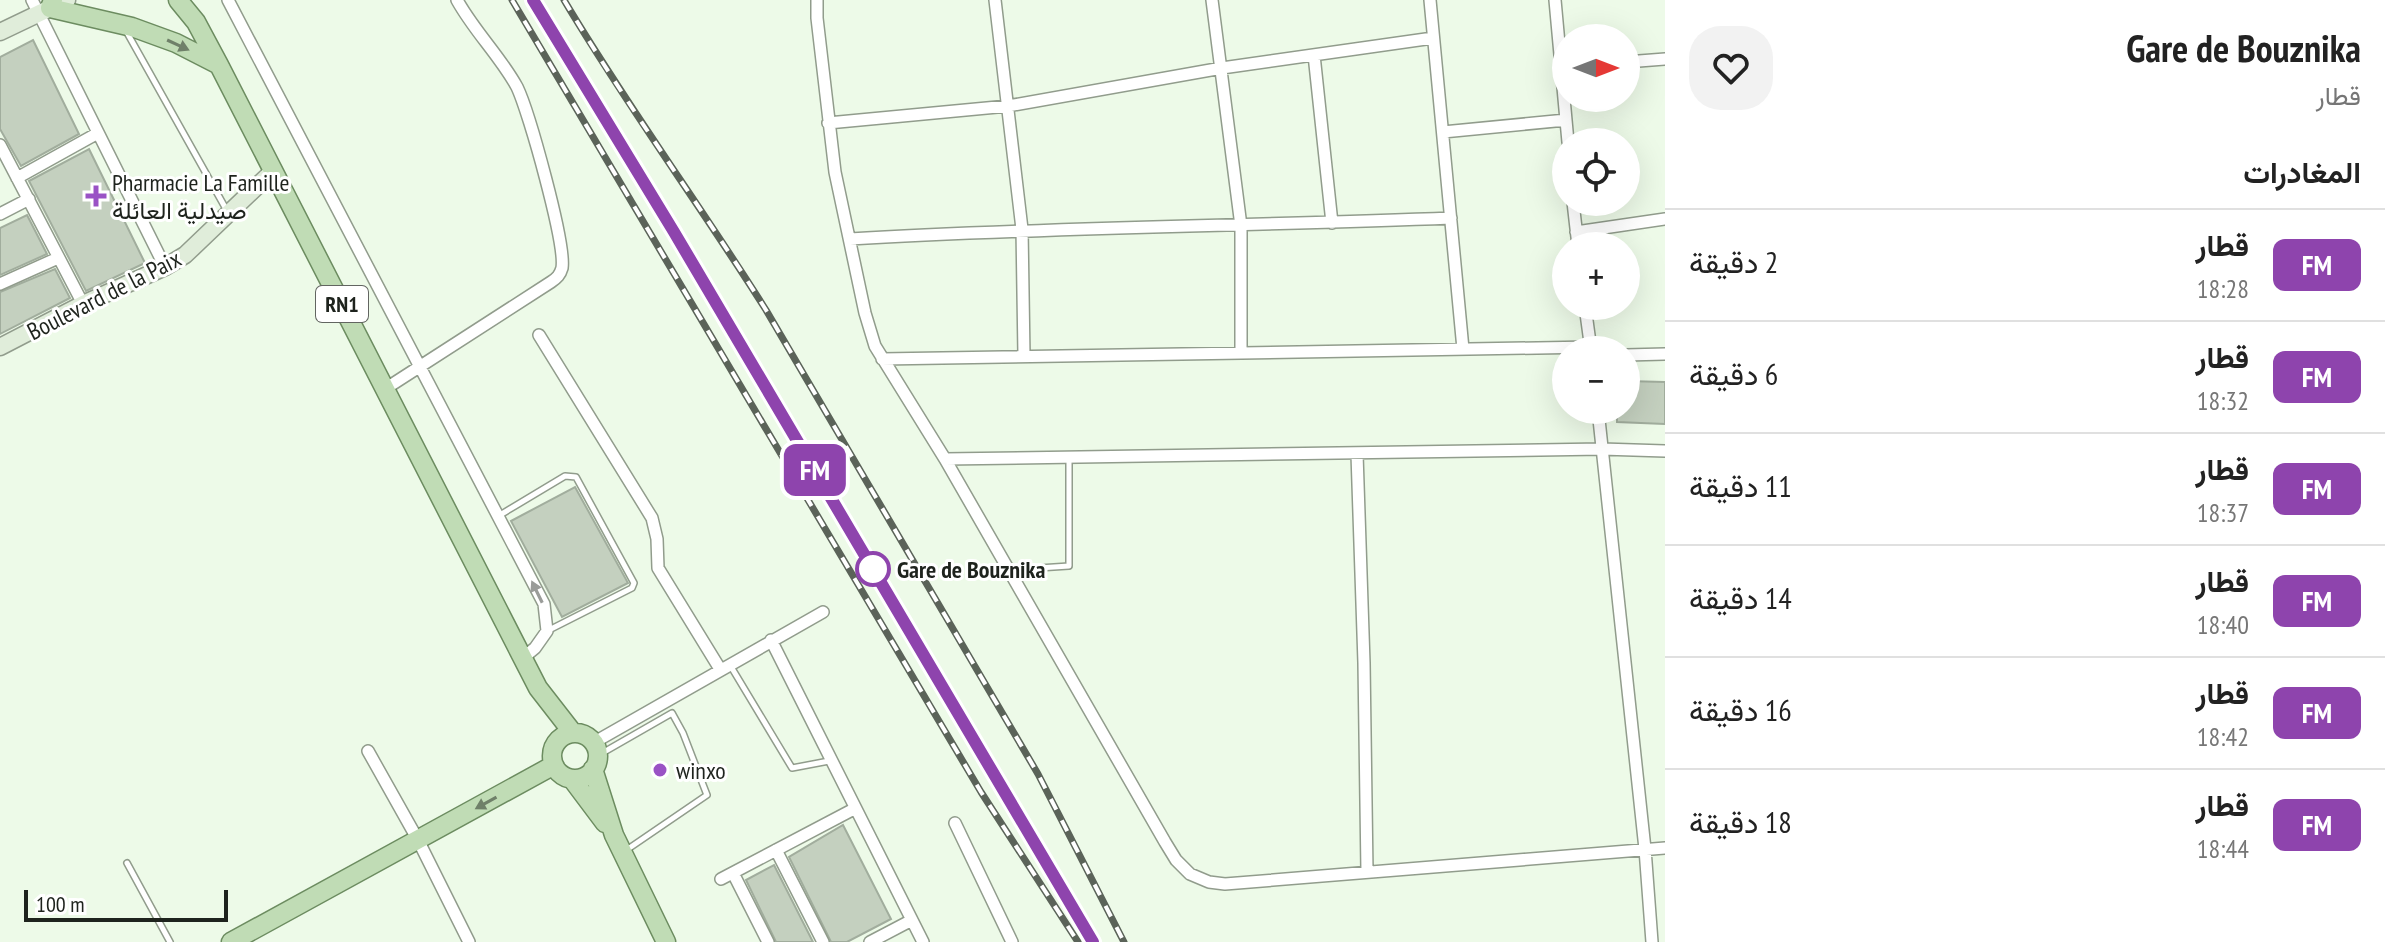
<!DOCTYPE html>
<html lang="ar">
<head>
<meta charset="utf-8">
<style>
	body { margin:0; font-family:"PT Sans Narrow",Vazirmatn,sans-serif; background:#f2f2f2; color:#222; direction:rtl; height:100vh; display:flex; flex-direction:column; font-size:30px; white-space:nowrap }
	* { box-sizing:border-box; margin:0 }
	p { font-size:26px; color:#767676 }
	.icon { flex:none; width:44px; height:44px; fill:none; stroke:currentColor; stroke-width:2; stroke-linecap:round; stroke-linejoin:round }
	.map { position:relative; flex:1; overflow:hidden; direction:ltr }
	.drawer { display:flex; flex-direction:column; background:#fff; width:720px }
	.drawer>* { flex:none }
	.badge { padding:0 16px; border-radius:12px; font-size:28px; line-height:52px }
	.needle { width:52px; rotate:90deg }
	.fabs { position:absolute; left:1552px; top:24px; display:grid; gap:16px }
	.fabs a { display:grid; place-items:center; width:88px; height:88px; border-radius:50%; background:#fff; box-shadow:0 8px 32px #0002; font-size:40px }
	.scale { position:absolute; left:24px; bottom:20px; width:204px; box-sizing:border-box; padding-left:8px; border:4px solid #1e231d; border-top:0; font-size:22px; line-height:28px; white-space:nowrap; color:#1e231d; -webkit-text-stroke:6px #fff; paint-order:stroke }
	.map>.badge { position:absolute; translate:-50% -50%; box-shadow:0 0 0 4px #fff }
	h2 { padding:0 24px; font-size:30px; line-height:72px }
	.round { display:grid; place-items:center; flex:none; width:84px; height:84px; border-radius:32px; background:#f2f2f2 }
	.head { display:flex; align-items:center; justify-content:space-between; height:136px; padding:0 24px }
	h1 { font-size:38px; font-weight:700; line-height:60px }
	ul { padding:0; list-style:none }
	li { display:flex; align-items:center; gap:24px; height:112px; padding:0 24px; border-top:2px solid #e0e0e0 }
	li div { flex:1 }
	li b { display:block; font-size:30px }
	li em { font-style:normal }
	li .badge { min-width:88px; font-weight:700; text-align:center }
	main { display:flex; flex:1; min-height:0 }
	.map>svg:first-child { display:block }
	.building { fill:#c4d0bf; stroke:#a1ad9d; stroke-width:2 }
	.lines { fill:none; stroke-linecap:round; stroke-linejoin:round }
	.lane-casing { stroke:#919c8c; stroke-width:8 }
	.street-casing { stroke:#919c8c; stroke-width:14 }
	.secondary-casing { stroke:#919c8c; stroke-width:19 }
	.primary-casing { stroke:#6c8c60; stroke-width:21 }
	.lane { stroke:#fff; stroke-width:5 }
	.street { stroke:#fff; stroke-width:11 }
	.secondary { stroke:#e0edda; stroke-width:16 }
	.primary { stroke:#c0dcb5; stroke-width:18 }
	.rail-casing { stroke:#5b6359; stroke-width:7 }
	.rail { stroke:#fff; stroke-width:4; stroke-dasharray:12; stroke-linecap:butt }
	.oneway { fill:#6f8069 }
	.oneway2 { fill:#9a9c99 }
	.line-casing { stroke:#fff; stroke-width:18 }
	.line { stroke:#8e44ad; stroke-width:12 }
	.poi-dot { fill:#9a52c5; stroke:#fff; stroke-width:3 }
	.stop-dot { fill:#fff; stroke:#8e44ad; stroke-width:4 }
	.labels { text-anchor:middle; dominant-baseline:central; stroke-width:6; stroke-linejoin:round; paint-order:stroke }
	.shield { fill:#fff; stroke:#626561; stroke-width:2 }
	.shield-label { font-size:22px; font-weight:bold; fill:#1e231d }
	.poi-label { font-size:24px; fill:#1e231d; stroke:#fff; text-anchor:start }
	.street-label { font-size:24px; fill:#1e231d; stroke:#fff }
	.stop-label { font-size:24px; font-weight:bold; fill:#1e231d; stroke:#fff; text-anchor:start }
</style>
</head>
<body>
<main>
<section class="drawer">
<div class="head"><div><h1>Gare de Bouznika</h1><p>قطار</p></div><a class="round"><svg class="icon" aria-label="heart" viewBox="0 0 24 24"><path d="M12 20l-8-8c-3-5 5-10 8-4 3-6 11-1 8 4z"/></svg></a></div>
<h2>المغادرات</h2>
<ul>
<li><span class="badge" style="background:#8e44ad;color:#fff">FM</span><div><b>قطار</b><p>18:28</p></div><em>2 دقيقة</em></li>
<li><span class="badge" style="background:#8e44ad;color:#fff">FM</span><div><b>قطار</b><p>18:32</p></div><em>6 دقيقة</em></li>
<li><span class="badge" style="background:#8e44ad;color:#fff">FM</span><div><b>قطار</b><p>18:37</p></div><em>11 دقيقة</em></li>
<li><span class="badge" style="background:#8e44ad;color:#fff">FM</span><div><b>قطار</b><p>18:40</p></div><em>14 دقيقة</em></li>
<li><span class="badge" style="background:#8e44ad;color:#fff">FM</span><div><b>قطار</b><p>18:42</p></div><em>16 دقيقة</em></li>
<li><span class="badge" style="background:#8e44ad;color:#fff">FM</span><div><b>قطار</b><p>18:44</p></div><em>18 دقيقة</em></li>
</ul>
</section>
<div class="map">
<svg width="1665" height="942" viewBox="0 0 1665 942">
	<rect width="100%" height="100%" fill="#edfae8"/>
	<path class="building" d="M33,40l46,94 -58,32 -21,-37v-72z
		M89,149l56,114 -59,28 -57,-110z
		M27,215l20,39 -47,21v-47z
		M55,269l15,29 -70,36v-42z
		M1626,381l39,1v42l-48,-2v-12h9z
		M575,487l53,96 -66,34 -51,-96z
		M843,825l48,94 -44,23h-16l-42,-85z
		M774,865l39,77h-37l-30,-62z"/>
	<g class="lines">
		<g class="lane-casing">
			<path id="lane" d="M125,29l101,180
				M500,515l65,-39 11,1 58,106 -2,5 -83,42
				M1009,570l60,-4v-108
				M730,665l62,103 37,-7
				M597,756l75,-43 11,20 24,62 -82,56
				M127,863l43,79"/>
		</g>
		<g class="street-casing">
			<path id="street" d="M32,0l133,267
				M228,0l316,604 3,27 -12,17 -12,10
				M817,0v18l18,154 30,141 10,33 70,113 220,383 11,18 14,14 19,8 16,2 440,-36
				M995,0l27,229 2,127
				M1212,0l29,226v126
				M1430,0l33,349
				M1555,0l13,142
				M1314,55l18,168
				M1626,62l39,-3
				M828,123l180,-17 214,-38 211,-30
				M1443,132l123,-12
				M0,145l83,159
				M17,178l81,-45
				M1573,202l5,44
				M0,214l29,-15
				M1576,232l89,-13
				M850,239c200,-12 400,-13 601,-21
				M0,284l58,-26
				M1585,306l6,44
				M539,335l113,183 5,21 1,29 62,101
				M1626,355l39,-1
				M882,359l709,-12
				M385,389l166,-107c6,-4 9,-7 11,-14 4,-24 -33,-156 -45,-181 -17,-31 -43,-56 -60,-87
				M1598,410l47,439 7,93
				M1357,454l7,209 3,209
				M945,459l657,-10 63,2
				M771,640l152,302
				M593,743l230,-131
				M368,751l50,89 51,102
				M955,823l57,119
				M776,850l47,92
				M733,873l35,69
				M721,879l133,-70
				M870,942l42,-22"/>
		</g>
		<g class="secondary-casing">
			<path id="secondary" d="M0,32l67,-32
				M0,347l83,-43 82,-37 20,-12 88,-84"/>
		</g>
		<g class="primary-casing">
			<path id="primary" d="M53,0l-3,8 82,19 44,16 43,22
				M178,0l18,22 23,43 319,623 35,45
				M552 756a23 23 0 1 1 46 0a23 23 0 1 1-46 0Z
				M593,769l21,66 52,107
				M572,779l33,44
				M231,942l323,-177"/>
		</g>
		<use href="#lane" class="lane"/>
		<use href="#street" class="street"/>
		<use href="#secondary" class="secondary"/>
		<use href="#primary" class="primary"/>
		<g class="rail-casing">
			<path id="rail" d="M512,0l469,792 97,150
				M533,0l110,181 450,761
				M564,0c63,106 136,205 202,310l272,464 86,168"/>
		</g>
		<use href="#rail" class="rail"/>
	</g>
	<defs><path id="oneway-solid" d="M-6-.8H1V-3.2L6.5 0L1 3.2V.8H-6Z" transform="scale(2)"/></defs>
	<g class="oneway">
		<use href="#oneway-solid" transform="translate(178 45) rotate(25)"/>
		<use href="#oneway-solid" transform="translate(486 803) rotate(151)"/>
	</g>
	<use class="oneway2" href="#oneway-solid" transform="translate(537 592) rotate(-116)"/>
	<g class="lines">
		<g class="line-casing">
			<path id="line" d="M533,0l141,232 419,710"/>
		</g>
		<use href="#line" class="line"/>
	</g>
	<g class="poi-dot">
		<path d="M92 184h8v8h8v8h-8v8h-8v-8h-8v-8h8z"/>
		<circle cx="660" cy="770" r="8"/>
	</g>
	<circle class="stop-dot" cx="873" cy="569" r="16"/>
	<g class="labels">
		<rect class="shield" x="316" y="286" width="52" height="36" rx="6"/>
		<g class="shield-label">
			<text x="342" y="304">RN1</text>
		</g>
		<g class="poi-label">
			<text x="112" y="182">Pharmacie La Famille<tspan x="112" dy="28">صيدلية العائلة</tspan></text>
			<text x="676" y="770">winxo</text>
		</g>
		<g class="street-label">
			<text transform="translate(104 295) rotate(-27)">Boulevard de la Paix</text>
		</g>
		<g class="stop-label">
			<text x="897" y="569">Gare de Bouznika</text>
		</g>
	</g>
</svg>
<div class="fabs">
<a><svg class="needle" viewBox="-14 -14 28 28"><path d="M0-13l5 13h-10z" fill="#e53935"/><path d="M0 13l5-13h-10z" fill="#767676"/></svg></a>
<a><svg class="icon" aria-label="locate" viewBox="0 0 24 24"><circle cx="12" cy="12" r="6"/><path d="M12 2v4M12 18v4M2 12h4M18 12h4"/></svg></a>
<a>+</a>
<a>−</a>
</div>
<div class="scale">100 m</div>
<b class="badge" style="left:815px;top:470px;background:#8e44ad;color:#fff">FM</b>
</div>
</main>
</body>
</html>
